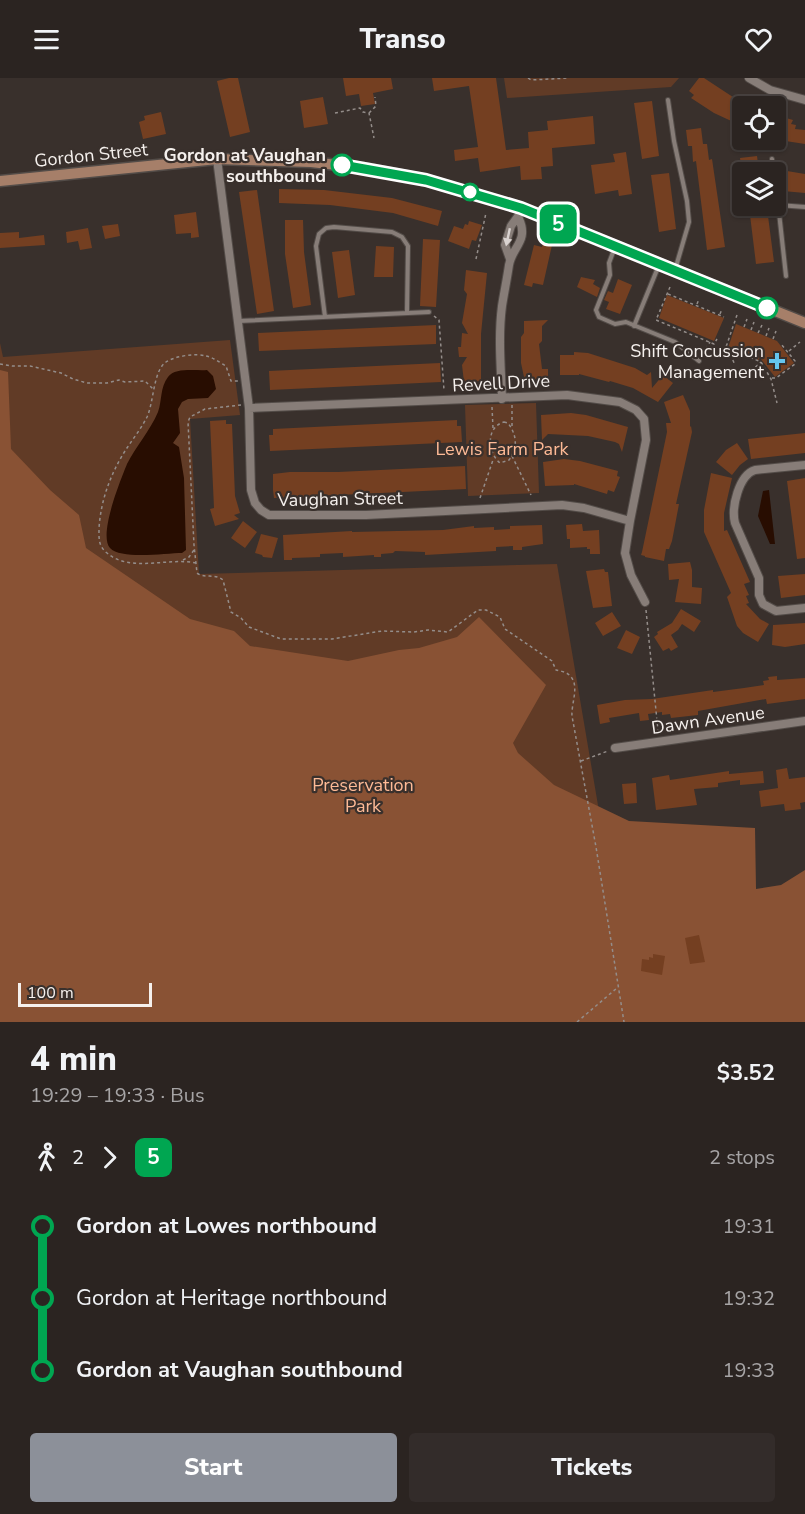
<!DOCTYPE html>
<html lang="en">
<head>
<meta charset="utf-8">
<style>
	body { margin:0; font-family:"Nunito Sans",sans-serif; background:#332c2a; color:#f1f3f6; height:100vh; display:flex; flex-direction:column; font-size:22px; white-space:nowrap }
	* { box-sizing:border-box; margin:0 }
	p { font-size:20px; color:#a6a4a5 }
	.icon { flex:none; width:33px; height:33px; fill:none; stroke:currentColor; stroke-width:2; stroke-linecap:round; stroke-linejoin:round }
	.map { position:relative; height:944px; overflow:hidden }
	.drawer { display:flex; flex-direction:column; background:#2b2421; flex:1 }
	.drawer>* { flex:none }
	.badge { padding:0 12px; border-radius:9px; font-size:21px; line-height:39px }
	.fabs { position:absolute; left:732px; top:18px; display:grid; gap:12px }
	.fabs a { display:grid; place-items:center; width:54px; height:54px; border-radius:6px; background:#2b2421; box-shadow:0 2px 4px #0004,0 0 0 2px #47413f; font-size:30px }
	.scale { position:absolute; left:18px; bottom:15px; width:134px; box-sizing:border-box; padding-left:6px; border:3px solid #f5f0ed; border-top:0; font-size:16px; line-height:21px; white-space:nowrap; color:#f5f0ed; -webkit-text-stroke:4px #39302c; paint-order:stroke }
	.map>.badge { position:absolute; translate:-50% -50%; box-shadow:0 0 0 3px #fff }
	.legs { display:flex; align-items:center; gap:9px; height:66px; padding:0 30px; font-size:20px }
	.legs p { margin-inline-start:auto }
	.head { display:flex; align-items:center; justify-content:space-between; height:102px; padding:0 30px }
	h1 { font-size:33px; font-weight:800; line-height:45px }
	.button { display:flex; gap:12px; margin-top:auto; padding:12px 30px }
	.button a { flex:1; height:69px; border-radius:6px; background:#8c9099; color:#fff; font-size:24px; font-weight:800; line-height:69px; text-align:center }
	.button a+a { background:#332c2a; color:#f1f3f6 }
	ul { padding:0 30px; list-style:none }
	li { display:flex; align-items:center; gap:21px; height:72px; font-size:22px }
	li i { display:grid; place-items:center; width:9px; height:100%; margin:0 8px; background:currentColor }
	li i::after { content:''; width:15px; height:15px; margin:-8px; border:4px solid; border-radius:50%; background:#2b2421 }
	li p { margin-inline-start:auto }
	li:first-child i { background:linear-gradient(#0000 50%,currentColor 0) }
	li:last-child i { background:linear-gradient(currentColor 50%,#0000 0) }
	header { display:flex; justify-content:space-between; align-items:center; height:78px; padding:0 30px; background:#2b2421; font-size:27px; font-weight:800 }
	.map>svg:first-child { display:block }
	.green { fill:#613b26 }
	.forest { fill:#895234 }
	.water { fill:#280d01 }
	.building { fill:#743f21 }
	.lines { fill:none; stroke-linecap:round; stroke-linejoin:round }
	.lane-casing { stroke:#534c48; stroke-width:6 }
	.street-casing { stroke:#534c48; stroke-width:10 }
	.secondary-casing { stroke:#534c48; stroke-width:13 }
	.path { stroke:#948d8a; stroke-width:1.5; stroke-dasharray:3 3; stroke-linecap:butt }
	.lane { stroke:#877d78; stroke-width:4 }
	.street { stroke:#877d78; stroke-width:8 }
	.secondary { stroke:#a67f69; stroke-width:10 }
	.oneway { fill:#dad3d0 }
	.line-1-casing { stroke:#fff; stroke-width:14 }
	.line-1 { stroke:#00a651; stroke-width:9 }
	.stop-1-dot { fill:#fff; stroke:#00a651; stroke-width:3 }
	.poi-dot { fill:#65c5ee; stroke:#39302c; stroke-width:2 }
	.labels { text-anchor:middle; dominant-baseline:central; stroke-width:4.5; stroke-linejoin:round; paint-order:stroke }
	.street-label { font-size:18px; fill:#f5f0ed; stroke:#39302c }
	.stop-label { font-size:18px; font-weight:bold; fill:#f5f0ed; stroke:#39302c; text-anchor:end }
	.poi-label { font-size:18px; fill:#f5f0ed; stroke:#39302c; text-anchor:end }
	.park-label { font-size:18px; fill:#feba96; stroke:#39302c }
</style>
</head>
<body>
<header><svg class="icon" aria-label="menu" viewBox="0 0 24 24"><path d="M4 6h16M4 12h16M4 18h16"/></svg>Transo<svg class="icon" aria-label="heart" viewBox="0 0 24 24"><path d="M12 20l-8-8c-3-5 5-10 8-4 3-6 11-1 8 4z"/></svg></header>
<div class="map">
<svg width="805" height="944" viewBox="0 0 805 944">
	<rect width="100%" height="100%" fill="#39302c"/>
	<path class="green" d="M504,0h175l-8,9 -164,11z
		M230,262l10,75 -50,4 9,155 358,-10 77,453 171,5h-805v-679l3,14z
		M536,325l3,90 -71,3 -3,-91z"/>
	<path class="forest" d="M0,292l8,2 3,77 39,41 29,25 7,33 104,71 44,12 16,15 98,15 51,-11 20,-2 38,-11 22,-20 67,68 -33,58 5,10 36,32 75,36 126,7 1,61 25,-4 24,-15v152h-805z"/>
	<path class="water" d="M207,292l6,6 3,13 -8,9 -20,1 -6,3 -4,7 2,24 -7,10 6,4 5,31 2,72 -4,3c-16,0 -61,7 -72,-5 -12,-13 11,-69 17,-84 9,-18 23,-33 31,-52 4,-11 2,-25 10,-35 7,-10 28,-6 39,-7z
		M769,412l6,54h-5l-12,-28 5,-25z"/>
	<path class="building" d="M229,0h9l12,54 -20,5 -13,-56z
		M343,0h48l2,11 -20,4 2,11 -14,2 -2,-12 -13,2z
		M432,0h64l10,72 23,-2 -1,-16 20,-2 -1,-9 46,-5 2,28 -43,4 1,18 -12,1 1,12 -21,1 -1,-14 -40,6 -2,-14 -23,3 -1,-11 24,-3 -9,-61 -35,5z
		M699,0h5l38,25v23l-28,-13 -23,-15 3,-3 -5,-4z
		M323,19l5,27 -24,4 -4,-27z
		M652,23l7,55 -17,3 -8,-56z
		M161,34l5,22 -23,5 -4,-17 6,-2 -1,-4z
		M776,37l17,5 -2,4 5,1 -1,4 10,1v14l-26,-4 3,-13 -6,-2z
		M701,50l2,16h4l2,16 3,-1 13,88 -18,3 -11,-89 -3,1 -1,-16h-4l-2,-16z
		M626,74l6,42 -13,2 -1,-6 -23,4 -4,-29 24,-3 -2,-8z
		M757,78l2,16h-17l-2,-14z
		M787,93l18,3v19l-22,-2z
		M669,95l7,56 -17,3 -8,-57z
		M279,111l45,1 68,8 50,13 -4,15 -45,-13 -63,-8 -51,-2z
		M257,112l17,121 -17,3 -18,-122z
		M746,128h17l2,11 3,-1 6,46 -18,2 -6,-49h-2z
		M196,134l3,25 -8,1v-5l-15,1 -2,-19z
		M285,142h18l1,32 7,53 -18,3 -8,-54z
		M469,143l13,4 -6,16 -4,-1 -3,9 -21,-8 6,-15 9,3 2,-5 3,1z
		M118,146l2,12 -15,3 -3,-13z
		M88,150l4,20 -12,2 -2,-9 -11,2 -1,-11z
		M19,154v6l25,-3 1,10 -45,3v-15z
		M423,161l17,1 -4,67 -16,-1z
		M543,165l9,2 -9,40 -10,-2 -1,4 -8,-2 10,-40 8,2z
		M376,168l18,1 -1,30h-19z
		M349,172l6,45 -17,3 -6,-46z
		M466,192l21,3 -6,61v47l-17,1 -2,-17 5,-8h-8l-1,-10h3l1,-14 6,1 -6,-11 5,-29 -3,-4z
		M581,199l14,3 -2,4 7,4 -3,9 -20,-10z
		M618,201l14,6 -12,29 -14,-5 3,-7 -5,-2 4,-9 5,2z
		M667,217l57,23 -10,23 -55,-23z
		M548,242l-6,6v15l-3,3 3,25h6v10h-20v-3l-4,1 -3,-14v-26l3,-4v-12z
		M736,246l41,17 17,22 -19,14 -15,-19 -2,2 -30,-12z
		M436,247v19l-177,7 -1,-18z
		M574,274l14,1 47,15 12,7 4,-3 1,16 11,-13 10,8 -15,19 -25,-14 -23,-7 -1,1 -30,-8v1h-19v-20h14z
		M440,285l1,19 -171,8 -1,-19z
		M683,317l7,16v16l1,-1 1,6 -16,72h3l-7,37 -3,8h-3l-2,12 -19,-4v-1l-4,-1 1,-3 25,-120 -1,-9h5l-7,-21z
		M571,335l15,2 42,12 -6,25 -3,-8 -4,-2 -27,-6 -40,-2 -6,6 -1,-25z
		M226,342v4h6l3,72 5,17 -6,2 5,4 -24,7 -5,-17 4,-1 -4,-87z
		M457,342v6h4l1,16 -192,9 -1,-16h4v-6z
		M805,355v20l-54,6 -3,-20z
		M737,365l11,16 -8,6 -8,10 -16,-13 10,-12z
		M564,381l16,2 38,10 -1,5 3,1 -6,15 -6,-2 -1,4 -33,-10v1l-29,1 -2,-24z
		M465,388l1,23 -192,9 -1,-8v-16l17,-2h48z
		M711,395l21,5 -8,35v18l3,-1 23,52 -6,2 5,11 -3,1 3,7 -3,1 14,15 9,5 -11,18 -15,-9 -6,-7 -10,-29 4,-4 -27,-61v-22z
		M805,400v80l-8,1 -10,-78z
		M243,443l14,11 -12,16 -14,-10z
		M582,446l1,7 16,-1 1,24h-10v-5h-3v-2l-17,1v-9h-3l-1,-14z
		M542,447l1,19 -21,3v3h-9v-4l-17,1v4l-71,4v-3l-30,-1 -2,2 -12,1v3h-7v-2l-31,2v-4l-23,1v3l-28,1v2h-8l-1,-25 69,-4v1l91,-2 31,-4v2l20,-1v3l16,-1v-3z
		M261,456l17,4 -6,20 -9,-1 -1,-2 -7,-2z
		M690,484l2,8v17l10,1 -1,16 -26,-2 4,-23 -10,1 -1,-16z
		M604,491l1,3h3l4,34 -19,2 -7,-37z
		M805,496v21l-24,3 -3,-22z
		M681,531l20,12 -7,11 -12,-8 -4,6 -7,5 7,12 -7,4 -2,-3 -6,3 -9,-14 4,-3 -1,-2 15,-9z
		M612,534l9,14 -18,10 -8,-13z
		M805,545v21l-20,3 -13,-2 1,-20z
		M626,552l14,7 -8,17 -15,-6z
		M777,598v4l28,-2v21l-38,5 -1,-5 -68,12v4l-27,3 -1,-4 -8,1v-3l-14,2 1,6 -9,1 -1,-8 -30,5 1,4 -10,2 -3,-19 28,-5 27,-1 61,-9v2l31,-4 20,-3 -1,-4 6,-1 -1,-3z
		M787,690l2,11 16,-2v25l-5,1 1,6 -16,2 -1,-7 -23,3 -2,-16 19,-3 -2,-18z
		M729,693v3l34,-3 1,12 -24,2v-5l-22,3v4l-24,2 3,16 -41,5 -4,-32 17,-3 1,5z
		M636,705l1,20 -13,1 -2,-20z
		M699,857l6,27 -15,2 -5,-26z
		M653,876l12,2 -3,19 -21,-4 1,-12 7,1v-3l4,1z"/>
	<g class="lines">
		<g class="lane-casing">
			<path id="lane" d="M668,22l6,41 13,60 2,21 -14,48
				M772,81l2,13
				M776,107l10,91
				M778,127l27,2
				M615,169l-6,16 1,12 -14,35 3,7 16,7 11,-2 49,20 24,19
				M325,239l-9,-71 3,-12 7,-6 8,-1 58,5 10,5 6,9 -1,66
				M238,243l191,-9
				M634,248l25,-61"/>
		</g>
		<g class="street-casing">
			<path id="street" d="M749,0l21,12 35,10
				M217,81l32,249 2,82 4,13 6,7 8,5h97l196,-10 22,3 46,13
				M510,181l-5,-14 6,-19 8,-11
				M502,321c-1,-31 -4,-62 0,-93 2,-13 5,-27 7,-41 3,-18 20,-24 10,-46
				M249,330l318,-13 53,7 16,8 8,9 2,21 -16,81 -5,32 6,22 14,27
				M805,387l-50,5c-16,5 -24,37 -20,53l24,55v17l4,9 13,7 29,-3
				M615,670l190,-27"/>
		</g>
		<g class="secondary-casing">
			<path id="secondary" d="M0,103l217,-22 94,3 52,6 63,12 95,28 284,115"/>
		</g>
		<path class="path" d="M528,0l3,2 37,-2
			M335,35l25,-5 3,4 6,1 5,25
			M369,35l7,-7 -1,-9
			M476,181l10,-46
			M670,209l-14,33 58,24 3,-5
			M668,216l56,23
			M697,226l2,-5
			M720,236l2,-5
			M737,237l-11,32 35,15 10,17 6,24
			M434,238l5,4 5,70
			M744,249l3,-8
			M751,252l3,-8
			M758,255l4,-8
			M766,258l3,-8
			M773,261l3,-8
			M728,271l7,16
			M789,273l11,-9
			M703,276l7,-12
			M0,286l12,2h18l31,7 12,6 14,4h20l12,-3 6,2 20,-1 9,9
			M751,293l10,-9
			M772,300h4l19,-14v-3l-14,-17
			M241,327l-36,4 -15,8 -2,5 6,123 3,28c8,6 18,0 26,7l8,32 10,6 8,9 32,12h51l50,-8 32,1 14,-2 20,2 30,-22h8l14,7 5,12 47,32 4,9c5,1 11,2 14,6 10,9 1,28 2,40l24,131 28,175
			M512,327v22
			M492,329l1,21
			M504,344l4,1c9,12 10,25 1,37l-9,3c-13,-11 -14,-36 4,-41z
			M512,378l19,39
			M480,420l13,-38
			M183,482l6,-3 5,-7
			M196,485c-28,-6 -66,10 -89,-10 -9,-7 -8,-15 -8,-25 2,-28 11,-53 26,-77 7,-11 16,-22 22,-34 7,-15 6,-46 19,-55 9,-6 29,-9 40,-6 6,1 13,6 20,10l5,15h7
			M646,532l12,121
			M581,683l27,-10
			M577,944l40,-34"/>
		<use href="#lane" class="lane"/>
		<use href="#street" class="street"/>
		<use href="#secondary" class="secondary"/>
	</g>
	<defs><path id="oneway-solid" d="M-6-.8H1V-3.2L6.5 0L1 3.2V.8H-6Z" transform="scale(1.5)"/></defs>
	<use class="oneway" href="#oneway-solid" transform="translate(508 159) rotate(102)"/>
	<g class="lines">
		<g class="line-1-casing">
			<path id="line-1" d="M342,87l84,15 95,28 246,100"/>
		</g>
		<use href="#line-1" class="line-1"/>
	</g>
	<g class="stop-1-dot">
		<circle cx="342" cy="87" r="10"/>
		<circle cx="470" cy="114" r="8"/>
		<circle cx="767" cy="230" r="10"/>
	</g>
	<path class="poi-dot" d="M774 274h6v6h6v6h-6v6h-6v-6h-6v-6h6z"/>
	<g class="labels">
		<g class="street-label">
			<text transform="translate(91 77) rotate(-6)">Gordon Street</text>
			<text transform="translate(501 305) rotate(-3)">Revell Drive</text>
			<text transform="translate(340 421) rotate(-1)">Vaughan Street</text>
			<text transform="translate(708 642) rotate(-8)">Dawn Avenue</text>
		</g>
		<g class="stop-label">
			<text x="326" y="77">Gordon at Vaughan<tspan x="326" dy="21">southbound</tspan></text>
		</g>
		<g class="poi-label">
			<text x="764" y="273">Shift Concussion<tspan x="764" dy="21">Management</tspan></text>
		</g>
		<g class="park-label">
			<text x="502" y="371">Lewis Farm Park</text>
			<text x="363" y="707">Preservation<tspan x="363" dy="21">Park</tspan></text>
		</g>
	</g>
</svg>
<div class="fabs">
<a><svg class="icon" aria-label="locate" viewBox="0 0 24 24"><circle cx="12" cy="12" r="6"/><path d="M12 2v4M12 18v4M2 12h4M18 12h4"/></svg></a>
<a><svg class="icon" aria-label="layers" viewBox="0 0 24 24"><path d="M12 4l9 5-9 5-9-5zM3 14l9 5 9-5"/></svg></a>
</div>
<div class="scale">100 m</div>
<b class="badge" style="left:558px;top:146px;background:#00a651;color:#fff">5</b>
</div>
<section class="drawer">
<div class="head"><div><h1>4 min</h1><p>19:29 – 19:33 · Bus</p></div><b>$3.52</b></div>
<div class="legs"><svg class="icon" aria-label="walk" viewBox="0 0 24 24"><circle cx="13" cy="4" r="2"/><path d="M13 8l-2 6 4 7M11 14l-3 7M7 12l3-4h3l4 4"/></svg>2<svg class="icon" aria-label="forward" viewBox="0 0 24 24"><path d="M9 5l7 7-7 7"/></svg><b class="badge" style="background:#00a651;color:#fff">5</b><p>2 stops</p></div>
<ul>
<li><i style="color:#00a651"></i><b>Gordon at Lowes northbound</b><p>19:31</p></li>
<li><i style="color:#00a651"></i><span>Gordon at Heritage northbound</span><p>19:32</p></li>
<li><i style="color:#00a651"></i><b>Gordon at Vaughan southbound</b><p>19:33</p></li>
</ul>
<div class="button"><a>Start</a><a>Tickets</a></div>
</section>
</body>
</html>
